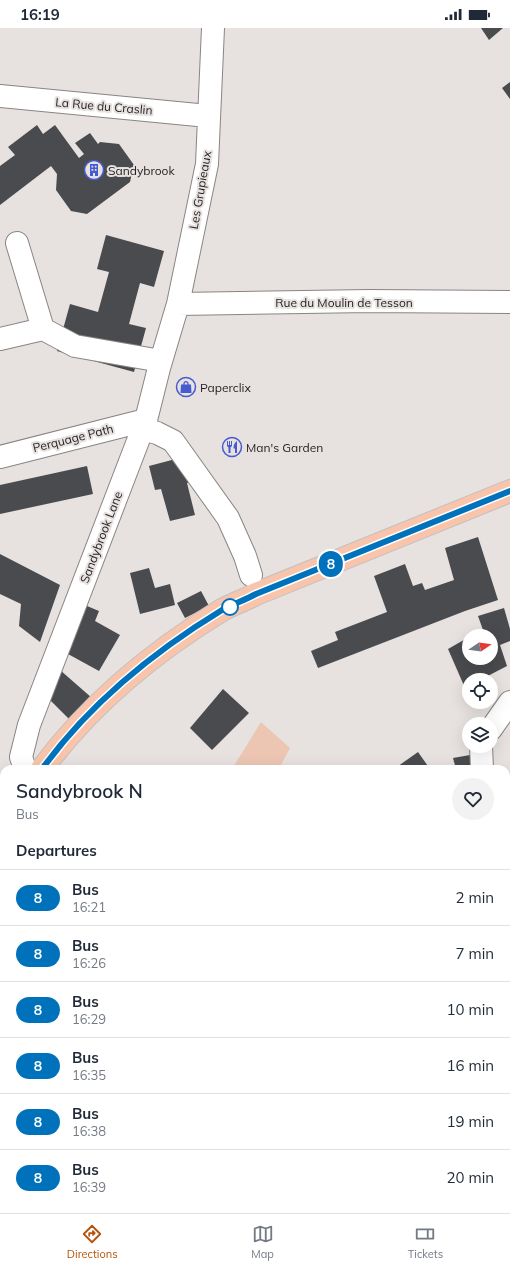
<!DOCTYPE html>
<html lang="en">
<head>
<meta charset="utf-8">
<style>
	body { margin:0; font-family:Mulish,sans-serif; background:#f2f2f3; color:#1f2937; height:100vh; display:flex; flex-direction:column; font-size:15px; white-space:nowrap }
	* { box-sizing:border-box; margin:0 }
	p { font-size:13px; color:#747a83 }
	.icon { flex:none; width:22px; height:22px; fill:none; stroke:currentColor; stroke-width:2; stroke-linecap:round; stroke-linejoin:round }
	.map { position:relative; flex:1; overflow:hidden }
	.panel { position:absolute; left:0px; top:737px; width:510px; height:448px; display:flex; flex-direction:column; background:#fff; border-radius:12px 12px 0 0; box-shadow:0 4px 16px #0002 }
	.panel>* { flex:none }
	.badge { padding:0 8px; border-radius:13px; font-size:14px; line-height:26px }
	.needle { width:26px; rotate:77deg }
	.controls { position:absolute; left:462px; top:601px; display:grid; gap:8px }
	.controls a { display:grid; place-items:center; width:36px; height:36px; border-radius:50%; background:#fff; box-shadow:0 4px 16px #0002; font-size:20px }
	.map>.badge { position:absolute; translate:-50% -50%; box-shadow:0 0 0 2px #fff }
	h2 { padding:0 16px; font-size:15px; line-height:36px }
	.round { display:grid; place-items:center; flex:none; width:42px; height:42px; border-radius:21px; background:#f2f2f3 }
	.head { display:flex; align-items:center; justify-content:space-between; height:68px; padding:0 16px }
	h1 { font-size:19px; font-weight:600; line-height:30px }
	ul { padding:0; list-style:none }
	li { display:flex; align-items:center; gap:12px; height:56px; padding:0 16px; border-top:1px solid #e0e1e3 }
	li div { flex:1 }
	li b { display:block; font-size:15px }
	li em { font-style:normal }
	li .badge { min-width:44px; font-weight:700; text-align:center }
	.status { display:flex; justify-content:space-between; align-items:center; height:28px; padding:0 20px; background:#fff; direction:ltr }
	.status svg { height:11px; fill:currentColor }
	.tab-bar { display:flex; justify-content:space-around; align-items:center; height:56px; border-top:1px solid #e0e1e3; background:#fff; font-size:11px; color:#747a83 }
	.tab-bar a { display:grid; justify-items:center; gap:2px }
	.tab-bar .selected { color:#b45309 }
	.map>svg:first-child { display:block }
	.green { fill:#ecc6b3 }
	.building { fill:#4a4b4f }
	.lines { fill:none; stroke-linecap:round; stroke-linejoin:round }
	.minor-casing { stroke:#898583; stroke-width:24 }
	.major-casing { stroke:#c1c0c0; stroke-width:24 }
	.minor { stroke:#fff; stroke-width:22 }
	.major { stroke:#f8c5ac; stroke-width:22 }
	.line-casing { stroke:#fff; stroke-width:9 }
	.line { stroke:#0072bc; stroke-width:6 }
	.stop-dot { fill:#fff; stroke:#0072bc; stroke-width:2 }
	.labels { text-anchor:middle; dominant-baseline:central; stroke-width:4; stroke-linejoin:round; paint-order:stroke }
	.street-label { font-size:12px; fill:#201e1e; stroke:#e7e2e0 }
	.poi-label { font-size:12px; fill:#201e1e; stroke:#e7e2e0; text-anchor:start }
</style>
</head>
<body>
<div class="status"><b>16:19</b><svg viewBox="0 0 49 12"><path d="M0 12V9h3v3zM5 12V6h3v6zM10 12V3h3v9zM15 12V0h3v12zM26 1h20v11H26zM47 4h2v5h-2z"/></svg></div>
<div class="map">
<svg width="510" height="1185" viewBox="0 0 510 1185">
	<rect width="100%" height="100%" fill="#e7e2e0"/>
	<path class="green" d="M261,694l29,26 -11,21h-47z
		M0,959h4v157l-4,2z"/>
	<path class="building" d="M481,0h22l-14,12z
		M510,54v17l-8,-11z
		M37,97l6,9 12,-9 24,33 5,-4 -9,-11 15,-10 8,11 2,-2 19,2 15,21 -4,17 -43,32 -16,-3 -15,-21 1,-16 -6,-8 -51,39v-39l15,-11 -7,-8z
		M106,207l58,16 -10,36 -14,-4 -11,41 17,4 -12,44 -77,-21 13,-47 28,8 11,-40 -12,-3z
		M187,428l6,25 -6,2 8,32 -25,6 -9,-32 -6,1 -6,-24z
		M87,438l6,28 -93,20v-29z
		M478,509l20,63 -33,11 -147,57 -7,-17 27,-11 -3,-8 52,-20 -13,-36 31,-12 8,22 9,-3 3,7 29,-10 -9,-32z
		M0,526l60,31 -20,57 -21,-16 2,-22 -21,-10z
		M149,540l6,20 15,-4 5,21 -35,9 -10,-41z
		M201,563l8,15 -24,12 -8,-15z
		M87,578l12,5 -4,10 25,14 -21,36 -31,-17z
		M504,580l6,21v12l-10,4 7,21 -27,14h-11v6l-4,2 -17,-39 21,-12v21h22v-22h-21l13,-6 -5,-14z
		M60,642l32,28 -21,23 -22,-22z
		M223,661l26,24 -37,37 -22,-22z
		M418,724l12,17h-36z
		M470,727l2,14h-16l-3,-11z
		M278,1181h23l1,4h-32z"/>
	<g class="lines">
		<g class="minor-casing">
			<path id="minor" d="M0,68l208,20
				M17,215l26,86
				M178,276l191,-3 141,1
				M0,311l43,-10 32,17 86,15
				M142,401l15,4 16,8 55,77 17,38 6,19
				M0,429l146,-37
				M491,701l19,-27
				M481,718l1,23
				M25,741l-4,-12 8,-32 117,-305 13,-52 19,-64 29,-140 6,-136
				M0,1127l4,-2
				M310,1181l3,4
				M399,1181l4,4
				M455,1181l1,4"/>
		</g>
		<g class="major-casing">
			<path id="major" d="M42,741c48,-65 111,-117 180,-159 11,-6 23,-10 34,-16l254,-103
				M0,819l4,-8"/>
		</g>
		<use href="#minor" class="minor"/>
		<use href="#major" class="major"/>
	</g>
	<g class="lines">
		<g class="line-casing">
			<path id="line" d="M42,741c48,-66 111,-117 180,-159 11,-6 23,-10 34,-16l254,-103"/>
		</g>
		<use href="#line" class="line"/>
	</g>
	<defs>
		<g id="building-ring" transform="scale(1)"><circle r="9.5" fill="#e7e2e0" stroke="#455bcf" stroke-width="1.5"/><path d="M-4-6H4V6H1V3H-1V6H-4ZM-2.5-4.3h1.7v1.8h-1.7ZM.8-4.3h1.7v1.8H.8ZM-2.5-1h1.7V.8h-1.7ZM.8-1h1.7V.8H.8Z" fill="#455bcf"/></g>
		<g id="shop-ring" transform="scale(1)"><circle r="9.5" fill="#e7e2e0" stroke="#455bcf" stroke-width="1.5"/><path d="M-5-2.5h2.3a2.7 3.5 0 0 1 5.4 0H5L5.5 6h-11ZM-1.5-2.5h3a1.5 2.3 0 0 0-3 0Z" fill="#455bcf"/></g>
		<g id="restaurant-ring" transform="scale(1)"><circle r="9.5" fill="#e7e2e0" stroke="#455bcf" stroke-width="1.5"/><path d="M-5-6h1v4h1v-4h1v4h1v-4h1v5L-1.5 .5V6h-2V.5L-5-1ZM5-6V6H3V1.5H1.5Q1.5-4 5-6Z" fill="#455bcf"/></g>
	</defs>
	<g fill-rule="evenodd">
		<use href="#building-ring" x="94" y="142"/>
		<use href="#shop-ring" x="186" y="359"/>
		<use href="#restaurant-ring" x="232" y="419"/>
	</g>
	<circle class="stop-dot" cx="230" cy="579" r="8"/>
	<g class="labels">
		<g class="street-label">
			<text transform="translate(104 78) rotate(5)">La Rue du Craslin</text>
			<text transform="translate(200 162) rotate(-80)">Les Grupieaux</text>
			<text x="344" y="274">Rue du Moulin de Tesson</text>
			<text transform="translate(73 410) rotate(-14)">Perquage Path</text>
			<text transform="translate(101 509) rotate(-69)">Sandybrook Lane</text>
		</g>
		<g class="poi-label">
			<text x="108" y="142">Sandybrook</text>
			<text x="200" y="359">Paperclix</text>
			<text x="246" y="419">Man's Garden</text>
		</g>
	</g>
</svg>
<div class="controls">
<a><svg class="needle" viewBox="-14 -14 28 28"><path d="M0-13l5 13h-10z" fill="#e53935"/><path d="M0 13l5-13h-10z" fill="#747a83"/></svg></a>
<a><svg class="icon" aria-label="locate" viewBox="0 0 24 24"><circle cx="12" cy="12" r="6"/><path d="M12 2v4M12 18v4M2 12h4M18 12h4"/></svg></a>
<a><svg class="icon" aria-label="layers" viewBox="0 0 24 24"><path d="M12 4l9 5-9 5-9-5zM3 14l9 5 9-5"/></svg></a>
</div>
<b class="badge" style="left:331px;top:536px;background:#0072bc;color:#fff">8</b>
<section class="panel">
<div class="head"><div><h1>Sandybrook N</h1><p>Bus</p></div><a class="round"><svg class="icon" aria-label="heart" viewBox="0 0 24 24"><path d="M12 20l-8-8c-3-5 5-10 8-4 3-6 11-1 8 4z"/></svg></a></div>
<h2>Departures</h2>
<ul>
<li><span class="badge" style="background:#0072bc;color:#fff">8</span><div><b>Bus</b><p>16:21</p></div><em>2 min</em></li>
<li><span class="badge" style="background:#0072bc;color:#fff">8</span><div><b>Bus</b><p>16:26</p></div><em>7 min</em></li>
<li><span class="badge" style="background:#0072bc;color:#fff">8</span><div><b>Bus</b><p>16:29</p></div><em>10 min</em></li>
<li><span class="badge" style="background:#0072bc;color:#fff">8</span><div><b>Bus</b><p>16:35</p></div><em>16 min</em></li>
<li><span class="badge" style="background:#0072bc;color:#fff">8</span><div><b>Bus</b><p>16:38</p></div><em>19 min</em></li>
<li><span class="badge" style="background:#0072bc;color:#fff">8</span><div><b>Bus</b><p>16:39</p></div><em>20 min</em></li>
</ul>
</section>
</div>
<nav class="tab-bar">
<a class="selected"><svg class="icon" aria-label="directions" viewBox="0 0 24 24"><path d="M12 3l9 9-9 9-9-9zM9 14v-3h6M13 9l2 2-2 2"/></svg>Directions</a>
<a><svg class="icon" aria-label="map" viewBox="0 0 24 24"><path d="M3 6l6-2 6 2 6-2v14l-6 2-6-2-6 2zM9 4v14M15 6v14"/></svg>Map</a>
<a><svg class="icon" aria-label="tickets" viewBox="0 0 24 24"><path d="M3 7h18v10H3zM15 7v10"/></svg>Tickets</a>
</nav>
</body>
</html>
